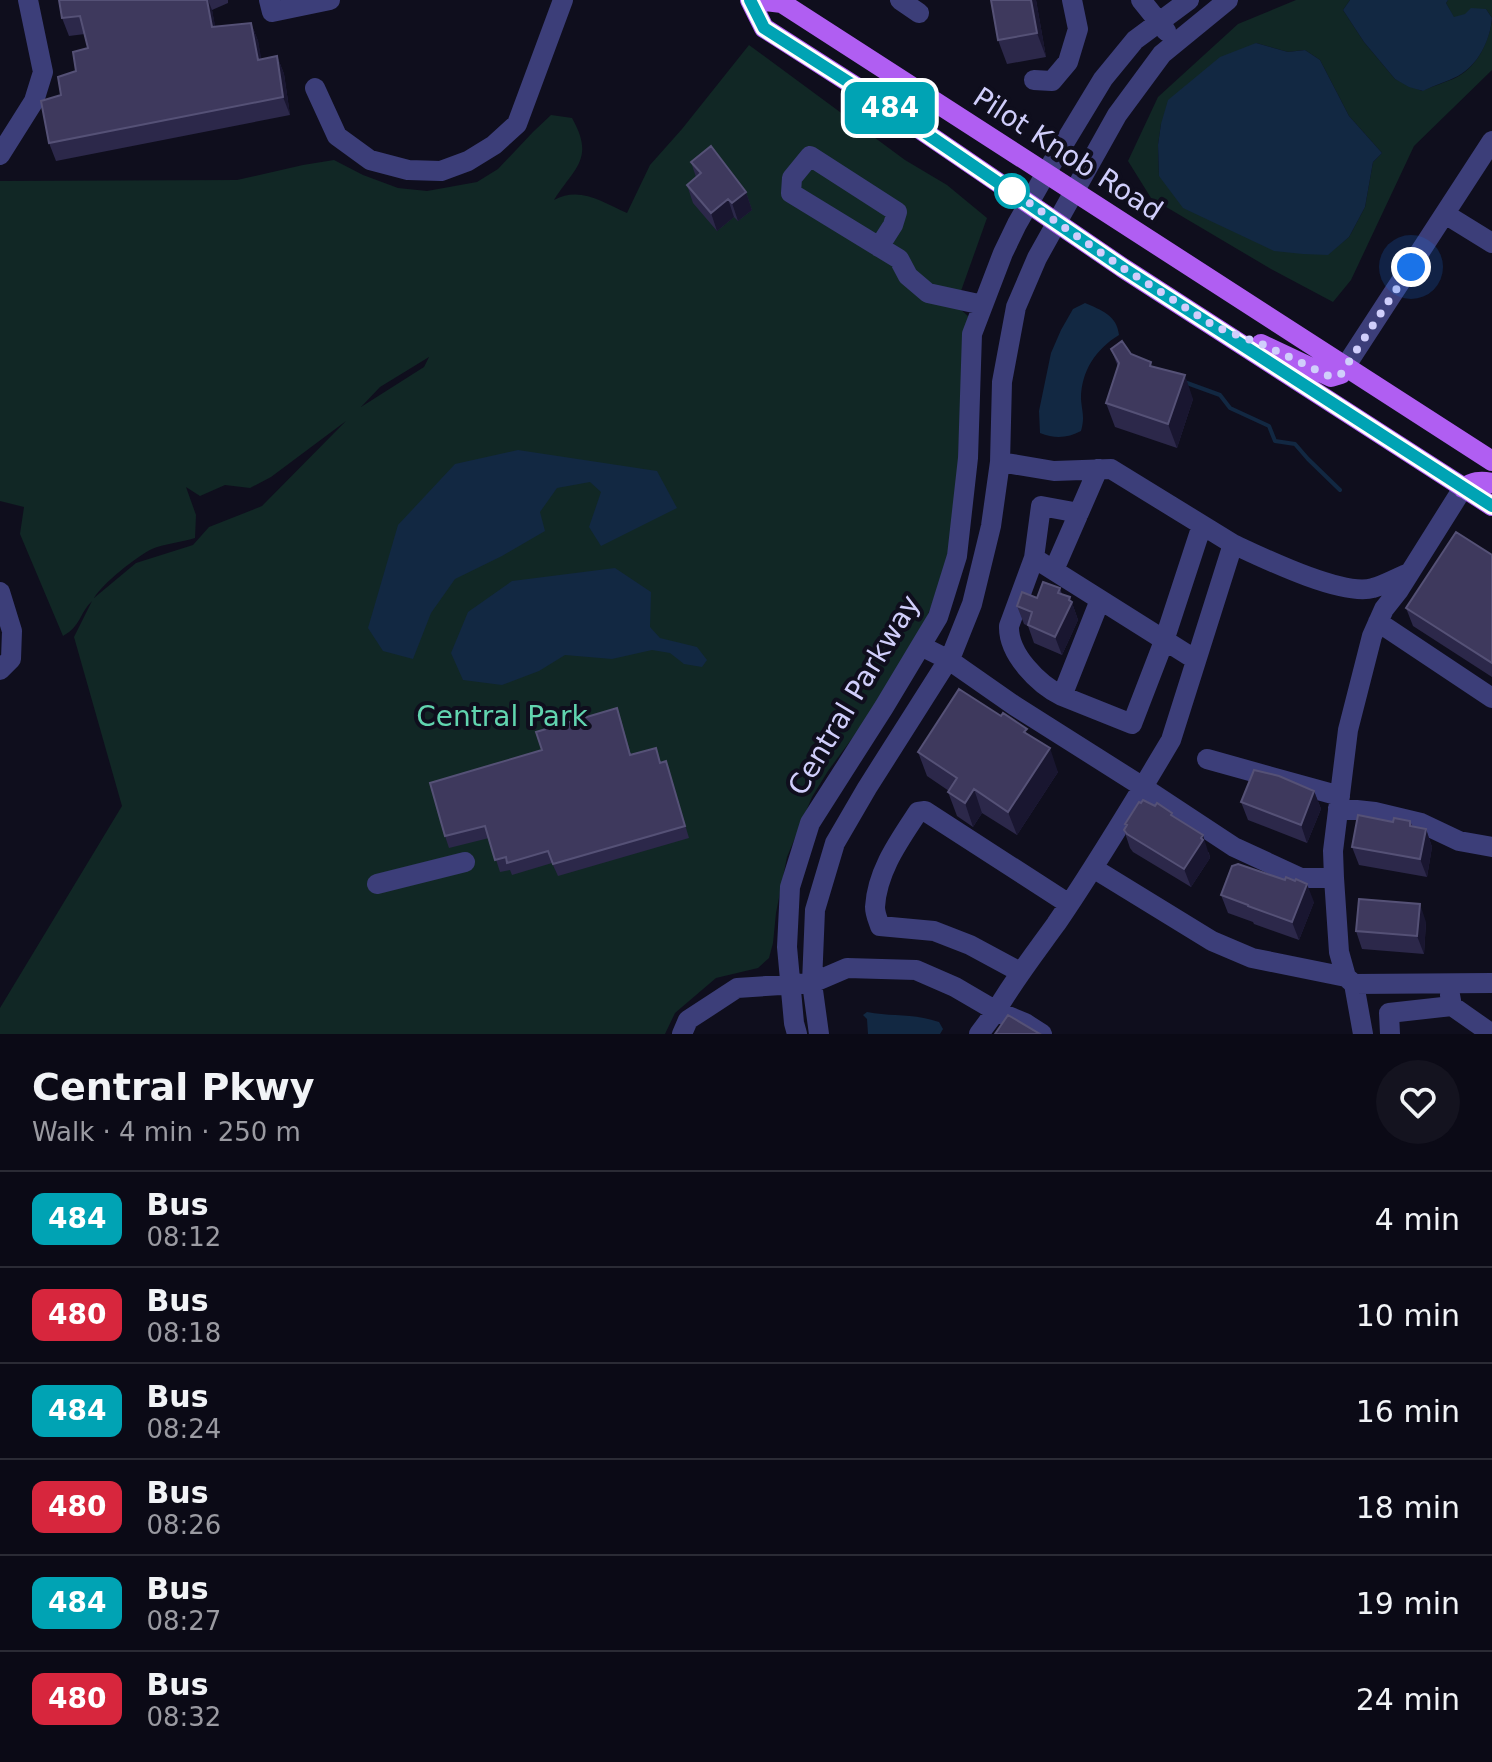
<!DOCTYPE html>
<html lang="en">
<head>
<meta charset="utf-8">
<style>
	body { margin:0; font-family:"DejaVu Sans",sans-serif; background:#14131f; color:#f1f3f6; height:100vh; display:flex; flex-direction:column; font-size:30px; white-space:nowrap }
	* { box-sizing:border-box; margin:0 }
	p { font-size:26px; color:#9a9aa1 }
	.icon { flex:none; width:44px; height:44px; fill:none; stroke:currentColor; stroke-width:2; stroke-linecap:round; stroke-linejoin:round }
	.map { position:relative; height:1034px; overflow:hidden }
	.details { display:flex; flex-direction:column; background:#0b0a16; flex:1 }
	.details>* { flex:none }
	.badge { padding:0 16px; border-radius:12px; font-size:28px; line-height:52px }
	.you { position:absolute; width:40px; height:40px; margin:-20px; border:6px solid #fff; border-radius:50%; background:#1a73e8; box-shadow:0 0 0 12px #1a73e833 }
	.map>.badge { position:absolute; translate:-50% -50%; box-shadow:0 0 0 4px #fff }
	.round { display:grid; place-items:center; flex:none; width:84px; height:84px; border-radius:42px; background:#14131f }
	.head { display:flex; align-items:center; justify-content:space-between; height:136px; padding:0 32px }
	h1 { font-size:38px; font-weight:800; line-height:60px }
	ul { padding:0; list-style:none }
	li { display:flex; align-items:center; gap:24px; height:96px; padding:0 32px; border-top:2px solid #2b2b35 }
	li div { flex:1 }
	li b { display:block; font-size:30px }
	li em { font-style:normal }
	li .badge { min-width:88px; font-weight:700; text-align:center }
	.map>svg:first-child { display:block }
	.green { fill:#112725; fill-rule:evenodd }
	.water { fill:#122842 }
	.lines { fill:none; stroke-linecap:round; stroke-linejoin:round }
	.stream { stroke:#122842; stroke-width:4 }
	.minor { stroke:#3c3e79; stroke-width:20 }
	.major { stroke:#b05ef2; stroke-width:20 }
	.wall { fill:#2c284a }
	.shaded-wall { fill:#191630 }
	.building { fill:#3e395d; stroke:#555176; stroke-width:2 }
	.line-casing { stroke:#fff; stroke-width:18 }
	.line { stroke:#00a3b4; stroke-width:12 }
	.walk { stroke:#d0cefb; stroke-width:8; stroke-dasharray:0 14.4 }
	.stop-dot { fill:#fff; stroke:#00a3b4; stroke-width:4 }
	.labels { text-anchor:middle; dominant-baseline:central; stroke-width:8; stroke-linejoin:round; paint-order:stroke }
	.street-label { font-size:28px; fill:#d0cefb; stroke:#0f0e1d }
	.park-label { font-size:28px; fill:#61d4af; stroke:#0f0e1d }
</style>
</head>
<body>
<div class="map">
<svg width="1492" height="1034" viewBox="0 0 1492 1034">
	<rect width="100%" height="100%" fill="#0f0e1d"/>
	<path class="green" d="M1296,0h54l-7,10 21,32 31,37 27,12c11,-5 21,-8 31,-12 23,-10 35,-35 39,-58v49l-78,76 -63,134 -18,22 -62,-33 -120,-71 -23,-37 30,-64 80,-73zM1256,43l32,9 17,-2 15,10 29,56 33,37 -9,9 -8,45 -16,30 -21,17 -169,-78 -1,-31 3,-21z
		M1448,0h44v18l-6,-9 -32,9 -8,-15z
		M749,45l156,115 42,25 40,33 -31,87 13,12 -10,122 -3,81 -14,59 -23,58 -46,73 -45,61 -16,26 -25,60 -11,56 -3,30 -4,15 -11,10 -42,10 -41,35 -10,21h-665v-26l122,-202 -48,-169 18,-36c-13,13 -11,25 -29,35l-43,-102 4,-27 -24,-6v-320l237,-1 66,-15 31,-5 29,15 35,13 29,3 50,-9 21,-13 35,-37 18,-17 21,3c23,41 3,49 -18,82 26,-14 48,2 73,13l23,-48 32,-36zM429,357l-5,10 -63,40 19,-20zM346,421l-84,85 -53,21 -16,18 -57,18 -42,35c8,-14 43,-42 58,-49 11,-5 30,-7 43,-11l1,-23 -10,-28 14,9 25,-11 25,3 21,-11z"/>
	<path class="water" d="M1350,0h98l-2,3 8,14 11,-3 6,-6 15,1 6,9c-2,23 -14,47 -34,58 -11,6 -24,9 -35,15l-14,-4 -14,-8 -31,-37 -21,-32z
		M1256,43l32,9 17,-2 15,10 29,56 33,37 -9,9 -8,45 -16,30 -21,18 -25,-1 -29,-3 -91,-43 -24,-32 -1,-31 3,-21 7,-24 52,-43z
		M1085,303c16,7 32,12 34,32 -23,14 -38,36 -38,64 1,13 4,18 0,32 -13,7 -26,8 -41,2l-1,-22 12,-58 10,-23 12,-21z
		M518,450l139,21 20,37 -76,38 -12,-19 12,-35 -11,-10 -33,6 -17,24 5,19 -43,25 -47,23 -24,34 -18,46 -30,-8 -15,-23 30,-103 57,-61z
		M615,568l36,24 -1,35 10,11 37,9 10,13 -5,7 -18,-3 -14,-11 -18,-3 -40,9 -47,-4 -26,16 -37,14 -39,-5 -12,-27 17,-41 44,-31z
		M867,1012c25,5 46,1 72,10l4,7 -3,5h-72l-1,-15 -4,-4z"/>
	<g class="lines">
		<path class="stream" d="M1187,383l33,12 10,13 39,18 6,15 20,3 13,15 32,31"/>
		<path class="minor" d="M269,0l3,12 58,-12
			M900,0l19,13
			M1141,0l25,31
			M1034,80l18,1 16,-19 10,-33 -6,-29
			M315,88l22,48 33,24 38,10 33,1 27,-10 26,-16 23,-21 46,-124
			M0,155l34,-54 9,-29 -15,-72
			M1445,214l47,29
			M879,247l14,-22 4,-13 -87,-56 -18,22 -1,15 108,66 9,17 20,17 55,12
			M1345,367l147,-226
			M1000,462l54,9 57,-2 122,75 -62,196 -28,47 91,60 67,31h33
			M1079,513l-38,-7 -7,52 162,102
			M1233,544c30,14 110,53 140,44 12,-3 23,-10 34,-14
			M1034,558l-25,68c-1,28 29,58 53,70
			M1054,570l44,-101
			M0,592l12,39 -1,28 -11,11
			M1100,600l-38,96 70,28 32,-83 38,-116
			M1378,622l114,76
			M921,646l28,14 66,46 128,81c-28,46 -56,92 -87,137 -21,29 -42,56 -60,87l29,12 17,11
			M1207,759l133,37
			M1338,808l37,4 46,11 38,18 33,6
			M1093,868l119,73 40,17 94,19
			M377,884l88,-22
			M1020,972l-50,-27 -36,-14 -54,-5c-2,-6 -5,-12 -5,-19 2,-36 24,-66 43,-95l7,-1 144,93
			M1354,984l138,-1
			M1450,995l2,11 40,28
			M682,1034l6,-14 49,-32 75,-5 35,-15 69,2 39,17 41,24 -17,23
			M797,1034l-3,-11 -7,-76 3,-60 20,-64 74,-116 54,-90 19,-61 11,-98 4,-124 31,-81 14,-29 29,-51 57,-94 32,-39 54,-40
			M819,1034l-7,-51 3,-73 20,-67 32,-55 85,-134 20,-50 19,-78 9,-64 2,-80 14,-75 21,-49 80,-143 45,-61 66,-54
			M1363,1034l-9,-50 -8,-7 -7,-25 -5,-74 -1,-27 15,-121 24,-94 12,-27 15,-19 64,-102
			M1390,1034l-1,-21 63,-7"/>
		<path class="major" d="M750,0l14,28 122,78 237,162 369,238
			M756,0l26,3 710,458
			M1261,344l70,33 10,-3 4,-7
			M1463,488c10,-6 17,-8 29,-5"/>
	</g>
	<path class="wall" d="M59,0h169v3l-16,7 3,17 36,-4 7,18 3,19 16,-4 7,18 6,41 -234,46 -7,-18 12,-48 15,-24 12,-23 -3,-14 -16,2 -7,-18z
		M991,0h45l10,57 -39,7 -9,-24z
		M691,162l55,30 6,18 -14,11 -4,-4 -17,14 -24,-28 -6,-18 9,-8z
		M1111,349l20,5 62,45 -16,49 -62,-21 -9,-24 12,-36z
		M1492,555v122l-79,-51 -7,-18z
		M1060,588l2,6 8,3 8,23 -16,35 -28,-12 -6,-17 -4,-2 -7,-18z
		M621,720l10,35 30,8 5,-2 23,77 -131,38 -6,-13 -40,12 -2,-5 -10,2 -11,-34 -40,10 -4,-12z
		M1029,735l29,37 -41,63 -35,-22 -9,14 -16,-11 -9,-24 1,-1 -22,-15 -9,-24z
		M1314,791l7,18 -14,34 -59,-23 -7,-18z
		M1174,817l35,36 1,5 -19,29 -58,-35 -3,-4 -6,-18 2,-4 -1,-2z
		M1410,821l3,6 13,2 6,18 -5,30 -68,-12 -7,-18 41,-25z
		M1221,895l93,7 -15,38 -45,-16 -1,-2 -25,-9z
		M1426,922l-2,32 -62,-5 -6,-18z"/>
	<path class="shaded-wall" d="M207,0h1l4,10 7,35 -7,-18z
		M1031,0h5l10,57 -9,-24z
		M251,23l7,18 7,37 -7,-18z
		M277,56l7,18 6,41 -7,-18z
		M746,192l6,18 -14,11 -6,-18z
		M728,199l6,18 -17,14 -6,-18z
		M1185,375l8,24 -16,49 -9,-24z
		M1070,597l8,23 -16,35 -7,-18z
		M1050,748l8,24 -41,63 -9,-23z
		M974,789l8,24 -9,14 -8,-24z
		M1314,791l7,18 -14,34 -6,-18z
		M1426,829l6,18 -5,30 -7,-18z
		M1203,835l7,23 -19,29 -7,-18z
		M1307,884l7,18 -15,38 -7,-18z
		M1420,904l6,18 -2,32 -7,-18z"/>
	<path class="building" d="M59,0h148l5,27 39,-4 7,37 19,-4 6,41 -234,46 -8,-42 20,-6 -3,-18 18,-6 -3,-19 15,-4 -8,-32 -18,2z
		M991,0h40l6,33 -39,7z
		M711,146l35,46 -14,11 -4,-4 -17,14 -24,-28 14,-12 -10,-11z
		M1122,341l9,13 20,8 -1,4 35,9 -17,49 -62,-21 13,-40 -8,-14z
		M1456,532l36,23v108l-86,-55z
		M1043,582l17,6 -2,5 12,4 -1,3 3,2 -17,35 -27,-12 4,-13 -15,-6 5,-14 15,6z
		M959,689l42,27 2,-3 24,16 -3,3 26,16 -42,64 -34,-23 -9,14 -17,-11 9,-14 -39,-26z
		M617,708l13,47 26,-7 4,15 6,-2 19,65 -132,38 -5,-13 -41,12 -1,-6 -11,3 -10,-34 -40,10 -15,-53 112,-33 -6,-18z
		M1254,770l25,6 35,15 -13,34 -60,-23z
		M1143,800l12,6 2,-3 15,10 -1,2 32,20 -2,3 2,2 -19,29 -57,-35 -3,-4 3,-5 -2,-1 14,-22 2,1z
		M1358,815l35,7 1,-4 16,3v5l16,3 -6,30 -68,-12z
		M1238,864l47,16 1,-3 9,4 1,-2 11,5 -15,38 -44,-16v-1l-27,-10 11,-29z
		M1359,899l61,5 -3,32 -61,-5z
		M1008,1015l32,19h-45z"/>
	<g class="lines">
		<g class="line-casing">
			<path id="line" d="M750,0l14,28 122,78 237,162 369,238"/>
		</g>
		<use href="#line" class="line"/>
		<path class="walk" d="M1012,191l-3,-2 114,79 93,59 48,18 67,32 10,-3 70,-107"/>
	</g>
	<circle class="stop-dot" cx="1012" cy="191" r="16"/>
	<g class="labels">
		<g class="street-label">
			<text transform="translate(1068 154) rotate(33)">Pilot Knob Road</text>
			<text transform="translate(854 695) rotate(-59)">Central Parkway</text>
		</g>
		<g class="park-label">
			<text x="502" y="716">Central Park</text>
		</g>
	</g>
</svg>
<div class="you" style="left:1411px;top:267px"></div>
<b class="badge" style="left:890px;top:108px;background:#00a3b4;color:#fff">484</b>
</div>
<section class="details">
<div class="head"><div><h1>Central Pkwy</h1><p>Walk · 4 min · 250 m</p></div><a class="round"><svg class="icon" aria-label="heart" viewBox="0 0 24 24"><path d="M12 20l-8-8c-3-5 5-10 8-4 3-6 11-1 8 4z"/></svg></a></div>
<ul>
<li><span class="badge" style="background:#00a3b4;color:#fff">484</span><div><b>Bus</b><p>08:12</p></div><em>4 min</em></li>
<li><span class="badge" style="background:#d7263d;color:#fff">480</span><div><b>Bus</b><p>08:18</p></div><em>10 min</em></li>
<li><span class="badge" style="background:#00a3b4;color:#fff">484</span><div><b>Bus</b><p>08:24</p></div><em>16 min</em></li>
<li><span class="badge" style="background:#d7263d;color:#fff">480</span><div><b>Bus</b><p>08:26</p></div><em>18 min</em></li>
<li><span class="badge" style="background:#00a3b4;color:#fff">484</span><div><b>Bus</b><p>08:27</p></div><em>19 min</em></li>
<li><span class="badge" style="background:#d7263d;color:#fff">480</span><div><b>Bus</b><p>08:32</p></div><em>24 min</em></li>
</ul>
</section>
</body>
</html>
